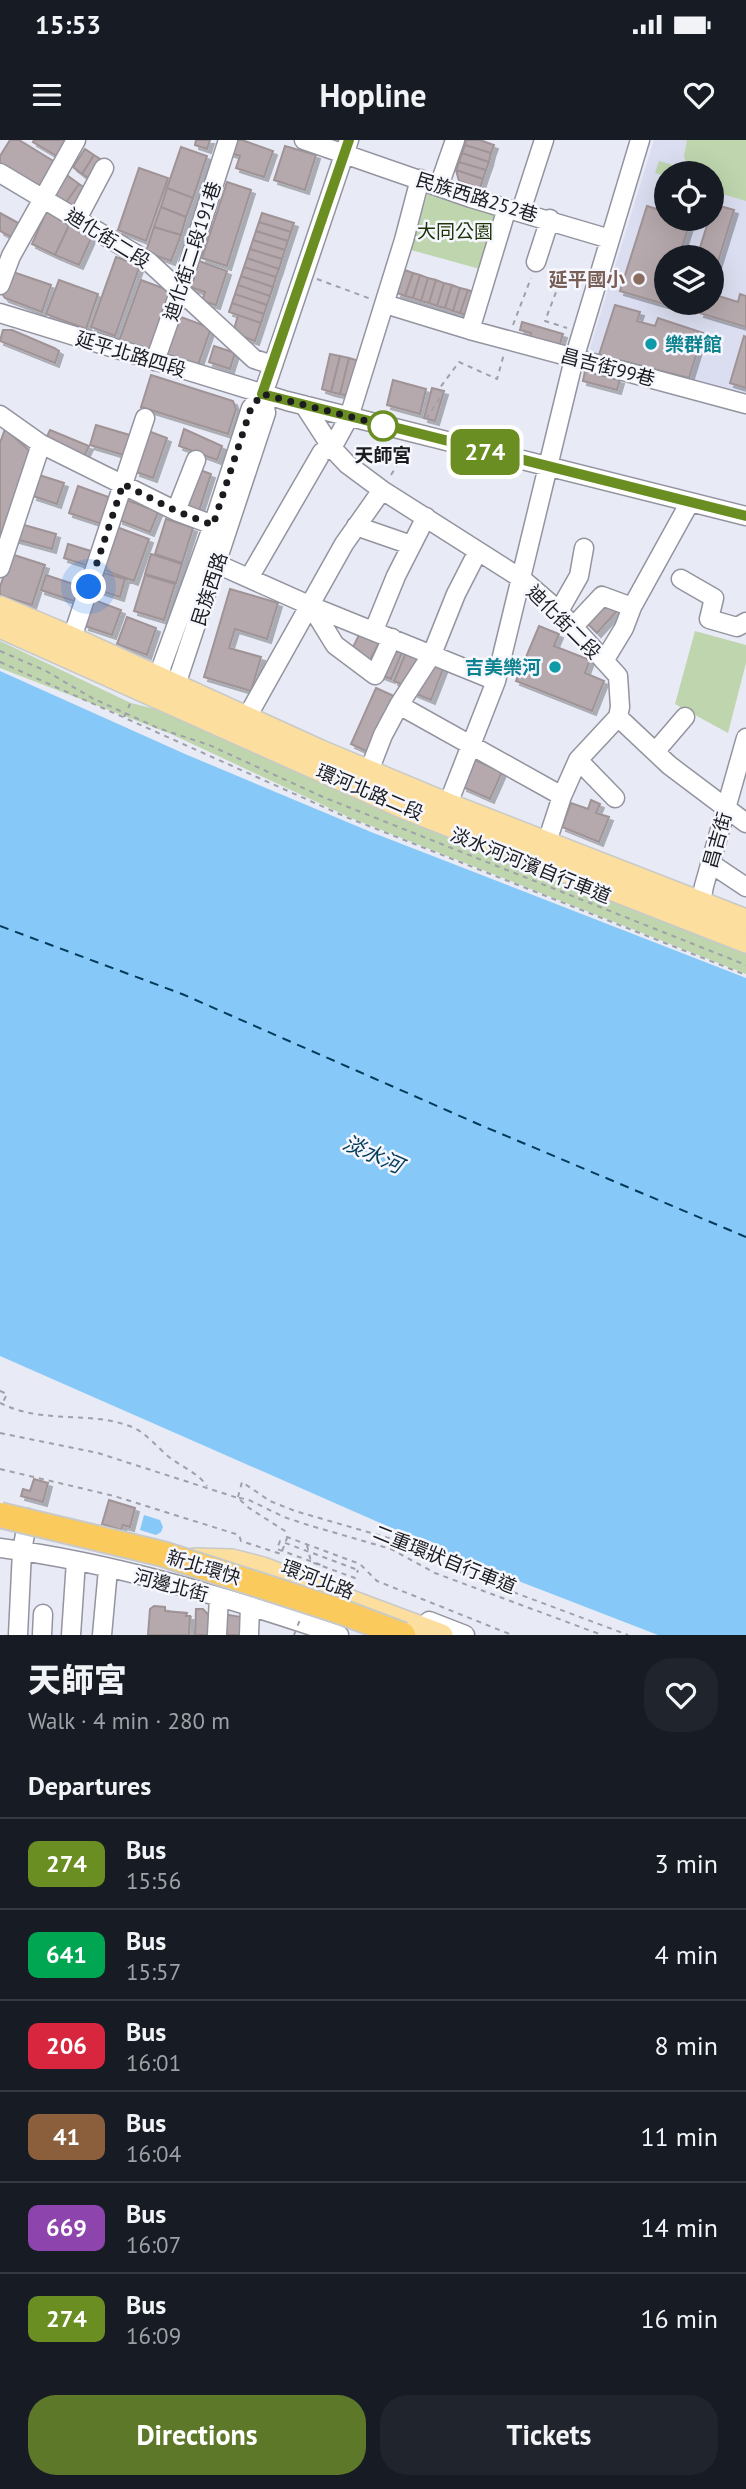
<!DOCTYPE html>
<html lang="en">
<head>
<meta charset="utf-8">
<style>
	body { margin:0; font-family:"PT Sans","Noto Sans TC",sans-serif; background:#20242c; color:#f1f3f6; height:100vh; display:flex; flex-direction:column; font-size:26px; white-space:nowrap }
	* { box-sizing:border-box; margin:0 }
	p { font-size:23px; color:#9ea1a6 }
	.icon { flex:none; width:38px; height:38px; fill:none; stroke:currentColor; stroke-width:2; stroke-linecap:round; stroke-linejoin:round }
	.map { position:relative; height:1495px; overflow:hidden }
	.sheet { display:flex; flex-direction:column; background:#171b24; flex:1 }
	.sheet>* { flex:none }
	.badge { padding:0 14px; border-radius:10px; font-size:24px; line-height:46px }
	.tools { position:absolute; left:654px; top:21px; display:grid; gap:14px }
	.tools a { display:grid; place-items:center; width:70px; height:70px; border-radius:50%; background:#171b24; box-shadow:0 7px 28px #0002; font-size:35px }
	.you { position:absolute; width:35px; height:35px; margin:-18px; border:5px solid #fff; border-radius:50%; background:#1a73e8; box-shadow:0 0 0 10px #1a73e833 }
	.map>.badge { position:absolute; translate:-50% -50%; box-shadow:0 0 0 4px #fff }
	h2 { padding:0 28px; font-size:26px; line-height:63px }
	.round { display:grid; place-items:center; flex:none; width:74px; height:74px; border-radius:28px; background:#20242c }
	.overview { display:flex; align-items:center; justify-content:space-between; height:119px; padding:0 28px }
	h1 { font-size:33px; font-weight:800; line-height:52px }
	.button { display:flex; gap:14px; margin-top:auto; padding:14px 28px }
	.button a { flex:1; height:80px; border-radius:28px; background:#5e782a; color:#fff; font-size:28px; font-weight:800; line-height:80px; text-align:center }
	.button a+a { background:#20242c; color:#f1f3f6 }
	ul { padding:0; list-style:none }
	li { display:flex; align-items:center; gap:21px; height:91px; padding:0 28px; border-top:2px solid #363941 }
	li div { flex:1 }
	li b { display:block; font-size:26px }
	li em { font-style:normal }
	li .badge { min-width:77px; font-weight:700; text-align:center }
	.status { display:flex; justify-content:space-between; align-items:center; height:49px; padding:0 35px; background:#171b24; direction:ltr }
	.status svg { height:19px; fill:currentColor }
	header { display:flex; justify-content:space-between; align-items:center; height:91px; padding:0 28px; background:#171b24; font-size:32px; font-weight:800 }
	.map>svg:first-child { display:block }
	.built { fill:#dbdef0; fill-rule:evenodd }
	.green { fill:#bed5ae }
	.water { fill:#86c9f8 }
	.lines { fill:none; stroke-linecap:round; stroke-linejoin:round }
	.ferry { stroke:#033b5a; stroke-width:2; stroke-dasharray:9 7; stroke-linecap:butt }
	.building { fill:#b6a9ad; stroke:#9f9396; stroke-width:2; filter:url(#shadow) }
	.minor-casing { stroke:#93949f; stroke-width:21 }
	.major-casing { stroke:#c8c9c9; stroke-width:24 }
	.path { stroke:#9fa0a9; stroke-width:2; stroke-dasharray:5 5; stroke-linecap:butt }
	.minor { stroke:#fff; stroke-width:18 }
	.major { stroke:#fcdf9e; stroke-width:21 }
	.highway-bridge-casing { stroke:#c8c9c9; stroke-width:28; stroke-linecap:butt }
	.path-bridge { stroke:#9fa0a9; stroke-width:2; stroke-dasharray:5 5; stroke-linecap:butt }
	.highway-bridge { stroke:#faca5d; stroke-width:24 }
	.line-casing { stroke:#fff; stroke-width:16 }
	.line { stroke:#6b8e23; stroke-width:10 }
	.walk { stroke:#1b1c20; stroke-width:7; stroke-dasharray:0 12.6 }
	.education-dot { fill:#8d6e63; stroke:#f6f7fe; stroke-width:2.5 }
	.culture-dot { fill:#0f9aa8; stroke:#f6f7fe; stroke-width:2.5 }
	.stop-dot { fill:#fff; stroke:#6b8e23; stroke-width:3.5 }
	.labels { text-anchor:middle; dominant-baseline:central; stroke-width:5; stroke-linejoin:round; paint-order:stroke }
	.street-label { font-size:19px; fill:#1b1c20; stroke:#f6f7fe }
	.park-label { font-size:19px; fill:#1d3406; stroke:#f6f7fe }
	.education-label { font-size:19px; font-weight:bold; fill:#785e54; stroke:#f6f7fe; text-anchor:end }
	.culture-label { font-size:19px; font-weight:bold; fill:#0d838f; stroke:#f6f7fe; text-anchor:start }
	.stop-label { font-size:19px; font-weight:bold; fill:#1b1c20; stroke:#f6f7fe }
	.water-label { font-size:21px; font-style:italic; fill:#033b5a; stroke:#f6f7fe }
</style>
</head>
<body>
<div class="status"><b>15:53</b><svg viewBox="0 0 49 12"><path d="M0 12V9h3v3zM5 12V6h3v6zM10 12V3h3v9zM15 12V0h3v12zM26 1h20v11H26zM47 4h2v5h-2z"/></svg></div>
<header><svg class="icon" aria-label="menu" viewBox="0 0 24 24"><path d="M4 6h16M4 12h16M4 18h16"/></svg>Hopline<svg class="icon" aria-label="heart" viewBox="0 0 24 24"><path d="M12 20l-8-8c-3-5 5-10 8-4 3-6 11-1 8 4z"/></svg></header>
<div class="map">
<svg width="746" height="1495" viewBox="0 0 746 1495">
	<defs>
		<filter id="shadow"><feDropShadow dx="4" dy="4" stdDeviation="0" flood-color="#0004"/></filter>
	</defs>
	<rect width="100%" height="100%" fill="#e8eaf5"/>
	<path class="built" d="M654,0h92v256l-150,-39 -6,-9zM667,33h45v46h-45zM667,117h45v46h-45z"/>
	<path class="green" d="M687,0h59v61l-34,-10v-18h-45v4l-12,-4 4,-12 29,8 -4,-13z
		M428,52l70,22 -18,55 -69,-19z
		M695,491l51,14v18l-18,70 -53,-29z
		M0,501l131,62 52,13 563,234v24l-395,-156 -180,-84 -171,-66z"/>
	<path class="water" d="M0,531l185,83 186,78 375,146v657h-88l-189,-73 -469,-206z
		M144,1375l16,5 3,7 -2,5 -5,3 -16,-5z"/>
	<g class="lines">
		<path class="ferry" d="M0,786l182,68 296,130 268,113"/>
	</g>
	<path class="building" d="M10,0h9l36,22 -16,26 -39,-24v-8z
		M34,0h37l-11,18 -27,-16z
		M196,0h14l-3,9 -12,-4z
		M232,0h10l31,11 -9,26 -28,-9 4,-12 -12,-4z
		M466,0h14l14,5 -3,8 -26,-8z
		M465,5l26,8 -2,9 -27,-9z
		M285,6l31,9 -11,35 -31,-10z
		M181,7l26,9 -14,42 -26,-10z
		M85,9l9,6 -12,19 -9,-7z
		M462,13l27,9 -3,8 -27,-8z
		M94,15l11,7 -12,19 -11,-7z
		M459,22l27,8 -3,9 -27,-9z
		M139,28l29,10 -22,63 -28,-11z
		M456,30l27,9 -3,9 -21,-7z
		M64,33l15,11 -14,20 -15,-10z
		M227,42l24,8 -24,76 -25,-8z
		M79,44l8,5 -13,20 -9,-5z
		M167,48l26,10 -7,19 -25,-10z
		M713,64l21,6 -22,71v-24h-15l12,-38h3z
		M647,66l20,6v7h24l-12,38h-12v39l-3,8 -44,-13z
		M161,67l25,10 -5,18 -27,-8z
		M47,70l24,11 -16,34 -23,-11z
		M0,73l20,11 -7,14 -13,-7z
		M262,73l32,10 -3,9 -32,-10z
		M71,81l23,11 -15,33 -24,-10z
		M259,82l32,10 -3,9 -32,-10z
		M154,87l27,8 -10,26 -25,-9z
		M256,91l32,10 -3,9 -32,-10z
		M253,100l32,10 -3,9 -32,-10z
		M250,109l32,10 -3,10 -32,-11z
		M116,117l24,8 -25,71 -24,-9z
		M247,118l32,11 -3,8 -32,-10z
		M199,121l28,10 -11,34 -14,-4 3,-9 -15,-5z
		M244,127l32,10 -3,10 -32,-11z
		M405,130l8,3 -8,23 -8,-3z
		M10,131l41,14 -9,27 -37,-14 -5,-7z
		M413,133l7,2 -7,23 -8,-2z
		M420,135l8,3 -7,23 -8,-3z
		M241,136l32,11 -3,9 -32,-11z
		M428,138l8,2 -7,23 -8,-2z
		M59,140l39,14 -12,35 -40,-15z
		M141,140l30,11 -22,61 -30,-11z
		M436,140l8,3 -7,23 -8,-3z
		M444,143l8,2 -7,23 -8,-2z
		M238,145l32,11 -3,9 -32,-11z
		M452,145l8,3 -7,23 -8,-3z
		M460,148l8,2 -8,23 -7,-2z
		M468,150l8,3 -7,23 -9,-3z
		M235,154l32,11 -3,9 -32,-11z
		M712,154l26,8 2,-8 6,2v31l-46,-14 3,-10h9z
		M232,163l32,11 -3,9 -32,-11z
		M615,165l25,7 -3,9 18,5 3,-8 45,15 -14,45 -90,-23z
		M238,175l23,8 -6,18 -22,-8z
		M178,176l33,12 -14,40 -33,-12z
		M522,182l41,12 -5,16 -29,-9 2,-8 -11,-3z
		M3,190h9l42,18 5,3 -4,12 -55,-22z
		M744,196l2,1v51l-16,-5z
		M214,206l21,7 -5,16 -21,-7z
		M330,214l10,2 -9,36 -9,-3z
		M340,216l9,2 -9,36 -9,-2z
		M349,218l10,3 -9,35 -10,-2z
		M585,231l35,9 -3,10 -34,-9z
		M151,235l82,26 3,8 -8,25 -87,-27z
		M393,240l33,9 -6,25 -33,-9z
		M432,248l12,3 -9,30 -11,-3z
		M96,285l37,11 -6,20 -37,-11z
		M5,289l26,23 -31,87v-96z
		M143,289l24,9 -14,40 -17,-6z
		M184,289l38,17 -5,14 -38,-14z
		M50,290l39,16 -6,13 -39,-16z
		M195,328l16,6 -12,37 -17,-5z
		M39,335l25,8 -7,21 -24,-8z
		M78,346l36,13 -9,26 -36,-12z
		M127,360l31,12 -8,20 -31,-12z
		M166,379l27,9 -11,35 -27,-9z
		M17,383l39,11 -4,15 -40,-11z
		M114,386l35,13 -15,42 -35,-13z
		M68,404l26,8 -5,14 -25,-8z
		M11,414l34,11 -13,40 -32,-10v-8z
		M151,414l31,10 -6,19 -31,-9z
		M104,433l21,6 -5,18 -22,-7z
		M46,435l36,12 -5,15 -36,-12z
		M145,435l30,9 -11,36 -30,-9z
		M230,449l48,14 -11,36 -32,-10 -6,19 32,9 -10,34 -47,-14z
		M604,459l13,12 -20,22 -13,-13z
		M94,460l27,10 -9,25 -27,-9z
		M127,477l29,11 -9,27 -30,-11z
		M539,486l20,8 -5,12 36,14 -5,13 19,8 -12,30 -76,-30z
		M361,491l19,10 -11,21 -19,-9z
		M392,505l11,5 -12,29 -11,-4z
		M407,510l15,6 -13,32 -15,-7z
		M428,517l17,7 -14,36 -17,-7z
		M376,548l18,8 -26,56 -17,-8z
		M475,620l27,12 -12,27 -27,-12z
		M591,660l9,4 -4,9 13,4 -10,25 -37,-15 9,-24 17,6z
		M34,1339l14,4 -5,19 -22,-6 2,-7 7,2z
		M109,1360l26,8 -5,19 -7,-2 -2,5 -19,-6z
		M154,1466l11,1v4l22,2 -1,3h4l-1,19h-41l2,-26z
		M196,1469h7l9,10v16h-17z
		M223,1474l18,3v18h-18z"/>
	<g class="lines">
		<g class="minor-casing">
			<path id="minor" d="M304,0l167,58 139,41
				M0,33l149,89 105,97 19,6
				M439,46l16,-46
				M521,71l23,-71
				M77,79l27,-51
				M536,122l14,-43
				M0,145l11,-29 65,-116
				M385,164l85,26 276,74
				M0,173l287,88 459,115
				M470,190l37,-122
				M155,221l25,-71 48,-150
				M304,265l28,43 15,16 35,26 140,89 37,32 59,65 2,31 -2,10 51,48 77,58
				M0,275l41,29 135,67 37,14
				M176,371l20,-51
				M356,386l55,19
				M478,411l-22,43 -24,60 -33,51 163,91
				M217,424l94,42 185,75
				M0,428l41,-124
				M249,438l73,-126 10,-4 17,-31 55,-177 16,-61
				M681,439l33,19 -5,21 28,8 9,-5
				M311,466l24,39 40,30 17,-37
				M559,471l20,-35 5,-28
				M573,487l29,-31 30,11 58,-105
				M374,490l22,-54 30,-59
				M72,498l73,-220
				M604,521l20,-33 8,-21
				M153,550l60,-165 38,-117 12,-14 6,-17 80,-237
				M172,557l94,-284 -3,-19
				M247,577l97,-173 38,-54
				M655,612l30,-35
				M578,620l37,38
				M369,631l14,-36 16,-30
				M448,664l48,-123 78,-322 66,-219
				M547,702l15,-46 16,-36 40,-43
				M710,723l36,24
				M701,762l3,-16 42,-148
				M0,1408c115,15 229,50 339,87
				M429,1481l36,14
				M18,1495l4,-84 6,-33
				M42,1495l1,-21
				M71,1495l5,-74
				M102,1495l6,-66
				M217,1495l2,-38
				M249,1495l1,-29"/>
		</g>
		<g class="major-casing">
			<path id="major" d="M0,467l55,23 266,121 127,53 298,116
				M0,487l404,181 342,134
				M195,1419l37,1 31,8 179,67"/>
		</g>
		<path class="path" d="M548,130l13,9 -16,42 22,7
			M317,139l54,20
			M513,185l18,-47
			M426,279l17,-26 -4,-4 20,-27 38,17 7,-25
			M391,335l17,-28
			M0,511l46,20 46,27 66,30 51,17 114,52 423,168
			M0,522l346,155 400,158
			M124,577l6,-13
			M0,1251l7,3 -5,10
			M0,1263c44,22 90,7 132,24 13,5 26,21 37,30 13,10 29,16 38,29
			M0,1293l98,20 140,45 11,10 36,23 2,6 73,27 17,17 135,54
			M0,1329l114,27 125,39 2,6 40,13 6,-16
			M238,1357l4,-15 28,19 25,10 97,28 46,25 190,71
			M239,1358l8,1 37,18 24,8 83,24 44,24 167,62
			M307,1405l4,17 44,16 3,-8"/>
		<use href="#minor" class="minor"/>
		<use href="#major" class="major"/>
		<g class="highway-bridge-casing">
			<path id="highway-bridge" d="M0,1375l163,39 179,58 61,23"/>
		</g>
		<path class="path-bridge" d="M314,1443l7,-18 -44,-16 3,-8 78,29
			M294,1495l7,-18"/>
		<use href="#highway-bridge" class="highway-bridge"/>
	</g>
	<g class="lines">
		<g class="line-casing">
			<path id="line" d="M349,0l-87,254 484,122"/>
		</g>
		<use href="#line" class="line"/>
		<path class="walk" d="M89,447l34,-103 53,27 37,14 38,-117 11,-14 132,34 -11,-2"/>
	</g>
	<circle class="education-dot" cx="639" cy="139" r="7"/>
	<g class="culture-dot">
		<circle cx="651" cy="204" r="7"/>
		<circle cx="555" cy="527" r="7"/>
	</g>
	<circle class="stop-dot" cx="383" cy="286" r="14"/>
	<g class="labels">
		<g class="street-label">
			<text transform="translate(477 57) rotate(17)">民族西路252巷</text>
			<text transform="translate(108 98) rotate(32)">迪化街二段</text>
			<text transform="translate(192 111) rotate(-72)">迪化街二段191巷</text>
			<text transform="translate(131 214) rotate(17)">延平北路四段</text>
			<text transform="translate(608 227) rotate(15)">昌吉街99巷</text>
			<text transform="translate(209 449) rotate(-72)">民族西路</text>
			<text transform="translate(564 482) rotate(45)">迪化街二段</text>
			<text transform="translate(370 652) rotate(23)">環河北路二段</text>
			<text transform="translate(717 700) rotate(-74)">昌吉街</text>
			<text transform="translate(531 725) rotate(22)">淡水河河濱自行車道</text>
			<text transform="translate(445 1419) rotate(22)">二重環狀自行車道</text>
			<text transform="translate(204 1427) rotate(17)">新北環快</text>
			<text transform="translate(318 1439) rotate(21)">環河北路</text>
			<text transform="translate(171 1445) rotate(15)">河邊北街</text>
		</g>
		<g class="park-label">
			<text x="455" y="91">大同公園</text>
		</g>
		<g class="education-label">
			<text x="625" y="139">延平國小</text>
		</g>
		<g class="culture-label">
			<text x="665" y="204">樂群館</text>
			<text x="541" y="527" text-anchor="end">吉美樂河</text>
		</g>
		<g class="stop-label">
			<text x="383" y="315">天師宮</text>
		</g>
		<g class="water-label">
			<text transform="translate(373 1014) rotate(24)">淡水河</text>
		</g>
	</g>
</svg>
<div class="tools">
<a><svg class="icon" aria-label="locate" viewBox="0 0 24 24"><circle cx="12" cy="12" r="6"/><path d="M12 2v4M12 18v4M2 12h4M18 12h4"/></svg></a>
<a><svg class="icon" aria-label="layers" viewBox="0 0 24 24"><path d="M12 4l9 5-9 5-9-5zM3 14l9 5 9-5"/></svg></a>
</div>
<div class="you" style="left:89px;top:447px"></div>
<b class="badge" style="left:485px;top:312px;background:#6b8e23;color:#fff">274</b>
</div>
<section class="sheet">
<div class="overview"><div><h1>天師宮</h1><p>Walk · 4 min · 280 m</p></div><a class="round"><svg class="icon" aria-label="heart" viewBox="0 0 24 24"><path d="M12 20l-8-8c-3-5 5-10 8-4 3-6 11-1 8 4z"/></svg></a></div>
<h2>Departures</h2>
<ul>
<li><span class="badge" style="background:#6b8e23;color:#fff">274</span><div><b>Bus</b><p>15:56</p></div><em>3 min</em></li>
<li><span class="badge" style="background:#00a651;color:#fff">641</span><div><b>Bus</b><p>15:57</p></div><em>4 min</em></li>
<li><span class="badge" style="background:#d7263d;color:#fff">206</span><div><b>Bus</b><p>16:01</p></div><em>8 min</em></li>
<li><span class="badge" style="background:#8b5e3c;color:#fff">41</span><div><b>Bus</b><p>16:04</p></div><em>11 min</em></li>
<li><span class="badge" style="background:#8e44ad;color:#fff">669</span><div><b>Bus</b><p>16:07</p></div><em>14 min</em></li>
<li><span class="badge" style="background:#6b8e23;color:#fff">274</span><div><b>Bus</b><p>16:09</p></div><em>16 min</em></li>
</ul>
<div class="button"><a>Directions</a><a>Tickets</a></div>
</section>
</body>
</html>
